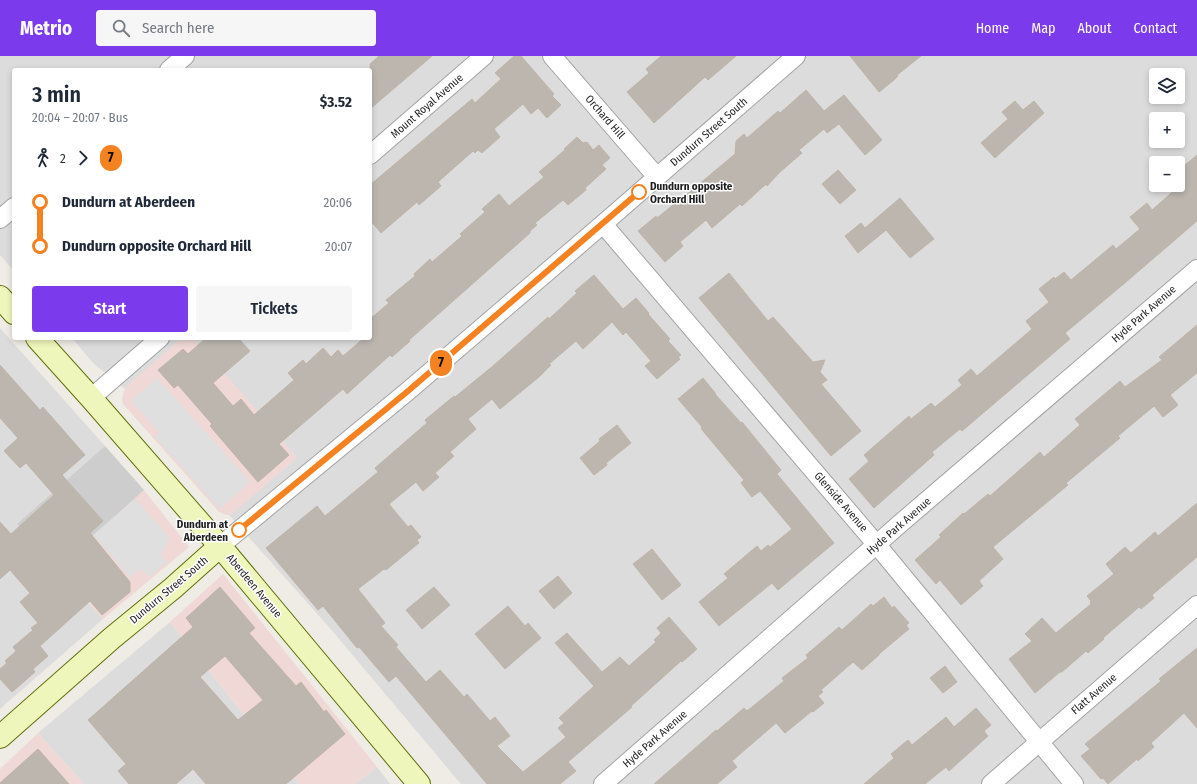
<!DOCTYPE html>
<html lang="en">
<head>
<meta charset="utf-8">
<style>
	body { margin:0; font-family:"Fira Sans Condensed",sans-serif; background:#f6f6f7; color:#1f2937; height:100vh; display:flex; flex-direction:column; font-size:15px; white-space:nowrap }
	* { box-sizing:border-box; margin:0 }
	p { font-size:13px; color:#747a83 }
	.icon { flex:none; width:22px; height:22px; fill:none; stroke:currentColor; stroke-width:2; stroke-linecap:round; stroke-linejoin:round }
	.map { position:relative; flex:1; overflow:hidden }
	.details { position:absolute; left:12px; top:12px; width:360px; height:272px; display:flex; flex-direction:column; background:#fff; border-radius:4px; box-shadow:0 2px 6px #0003 }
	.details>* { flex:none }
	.badge { padding:0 8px; border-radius:13px; font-size:14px; line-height:26px }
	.fabs { position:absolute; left:1149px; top:12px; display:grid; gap:8px }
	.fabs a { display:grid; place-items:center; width:36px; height:36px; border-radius:4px; background:#fff; box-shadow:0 2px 6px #0003; font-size:20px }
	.map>.badge { position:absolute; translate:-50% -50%; box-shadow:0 0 0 2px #fff }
	.legs { display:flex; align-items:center; gap:6px; height:44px; padding:0 20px; font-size:13px }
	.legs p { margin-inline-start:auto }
	.summary { display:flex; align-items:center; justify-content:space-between; height:68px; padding:0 20px }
	h1 { font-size:22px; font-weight:600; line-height:30px }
	.action { display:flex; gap:8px; margin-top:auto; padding:8px 20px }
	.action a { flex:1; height:46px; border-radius:4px; background:#7c3aed; color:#fff; font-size:16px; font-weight:600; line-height:46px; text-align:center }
	.action a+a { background:#f6f6f7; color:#1f2937 }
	ul { padding:0 20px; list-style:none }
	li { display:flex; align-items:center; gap:14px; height:44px; font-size:15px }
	li i { display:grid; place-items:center; width:6px; height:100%; margin:0 5px; background:currentColor }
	li i::after { content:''; width:10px; height:10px; margin:-5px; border:3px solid; border-radius:50%; background:#fff }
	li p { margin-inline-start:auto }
	li:first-child i { background:linear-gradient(#0000 50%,currentColor 0) }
	li:last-child i { background:linear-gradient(currentColor 50%,#0000 0) }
	header { display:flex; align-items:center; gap:24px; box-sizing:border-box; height:56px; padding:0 20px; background:#7c3aed; color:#fff }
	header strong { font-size:19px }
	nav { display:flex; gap:22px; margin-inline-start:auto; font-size:14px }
	.search { width:280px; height:36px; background:#f6f6f7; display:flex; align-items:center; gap:10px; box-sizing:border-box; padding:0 14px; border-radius:4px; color:#747a83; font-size:15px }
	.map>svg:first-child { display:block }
	.residential { fill:#dddcdc; fill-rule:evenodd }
	.commercial { fill:#efd8d5 }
	.religious { fill:#cdcdcd }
	.parking { fill:#dfdfdf }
	.building { fill:#bcb6af; stroke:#c0b4a8; fill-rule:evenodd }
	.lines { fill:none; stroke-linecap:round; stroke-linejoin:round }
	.minor-casing { stroke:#a3a3a3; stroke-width:20 }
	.secondary-casing { stroke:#5f710a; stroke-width:24 }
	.minor { stroke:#fff; stroke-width:18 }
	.secondary { stroke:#eff6bc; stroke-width:22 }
	.line-1-casing { stroke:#fff; stroke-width:9 }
	.line-1 { stroke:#f58220; stroke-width:6 }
	.stop-1-dot { fill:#fff; stroke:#f58220; stroke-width:2 }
	.labels { text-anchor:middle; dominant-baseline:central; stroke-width:3; stroke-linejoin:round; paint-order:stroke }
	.street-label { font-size:11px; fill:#1f1f1f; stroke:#fff }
	.stop-label { font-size:11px; font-weight:bold; fill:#1f1f1f; stroke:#fff; text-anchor:start }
</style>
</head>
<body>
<header>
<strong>Metrio</strong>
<div class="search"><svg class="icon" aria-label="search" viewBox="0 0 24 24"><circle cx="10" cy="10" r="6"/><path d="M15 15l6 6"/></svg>Search here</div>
<nav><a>Home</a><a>Map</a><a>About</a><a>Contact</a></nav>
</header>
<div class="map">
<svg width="1197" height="728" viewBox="0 0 1197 728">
	<rect width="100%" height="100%" fill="#efece5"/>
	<path class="residential" d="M0,0h1197v728h-736l-132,-157 -100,-112 68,-57 -104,-120h177v-268h-356v201l-14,-16zM1156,19h22v22h-22zM1156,63h22v22h-22zM1156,107h22v22h-22z
		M0,272l105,118 -88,78 86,95 -103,90z
		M72,282h110l-57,51 -32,-26z
		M170,566l129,162h-215l-46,-51z
		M377,711l13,17h-35z"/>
	<path class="commercial" d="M182,282h11l49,55 55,65 -65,56 -3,1h-3l-7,-3 -96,-108 -1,-5 1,-5 2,-5 3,-4z
		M144,434l45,57 -86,72 -45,-51z
		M223,518l154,193 -22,17h-56l-129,-162z
		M38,677l46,51h-84v-15z"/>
	<path class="religious" d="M105,390l39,44 -86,78 -41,-44z"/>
	<path class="parking" d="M157,322l93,104 -30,27 -65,-72 5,-4 -29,-32z
		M135,443l34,38 -8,19 6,6 -18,15 -5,-6 -5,-1 -9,7 -37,-42z"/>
	<path class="building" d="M379,0h53l-62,53v-45z
		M514,0h7l33,38 -2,2 9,9 -14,13 -9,-10 -7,6 -8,-10 -29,25 6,8 -18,16 -4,-3 -3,3 -2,-2 -35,31 3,4 -22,19 -2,-3 -36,31 -11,-13v-35l102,-86 3,4 26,-24 -6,-6z
		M661,0h75l-28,24 -3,-3 -51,46 -27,-31 22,-19 -3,-4z
		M850,0h71l-24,19 1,1 -4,4 -15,12z
		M806,34l18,21 20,-16 38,45 -17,15 -26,-31 -12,9 -3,-4 -25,21 3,3 -22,19 -13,14 -1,-2 -24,22 -2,-2 -28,24 -6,-8 -26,22 3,4 -18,16 -27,-31 18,-15 1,2 22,-18h1l55,-46 1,-13 8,-7 3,4 31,-27 2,2z
		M1015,45l8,9 11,-9 10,12 -49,45 -14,-15 27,-24 -6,-7z
		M577,81l6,6 4,-1 6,8 6,-5 11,13 -8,7 4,4 -21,19 1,2 -18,15 -5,-5 -28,23 2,2 -7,6v2l-121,107 1,1 -18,16 -2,-2 -43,39 -4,-5 -64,55 10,11 -31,27 -48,-56 2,-2 -34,-39 -4,3 -16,-18 25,-21 5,5 18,-16h32l12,13 -37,32 20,23 8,-7 13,16 40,-35 -6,-7 15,-13 3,4 17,-16 8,9 7,-7 5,6 21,-18h6v-19l19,-16 -3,-3 29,-24 -1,-2 16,-15 2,3 30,-26 -2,-2 25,-22 -3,-3 17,-15 10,12 35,-29 -5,-5 26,-22 -1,-1z
		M1197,99v66l-71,61 -61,51 5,6 -108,92 -2,-2 -28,23 2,3 -60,53 -25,-29 20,-18 -5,-6 45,-39 2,3 20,-16 4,4 27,-22 -4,-5 13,-11 6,7 55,-47 -6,-8 23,-19 -10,-13 15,-12 1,2 9,-7 7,8 42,-35 3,4 24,-20 -10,-12 17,-14 5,7 26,-23v-16z
		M838,114l18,20 -16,14 -18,-20z
		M900,142l34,41 -24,19 -24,-28 -28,23 -13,-17 16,-13 4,5z
		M729,217l39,48 5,-4 40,45 12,-2 -5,12 7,8 -6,4 40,47 -30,25 -132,-158z
		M594,219l29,34 13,-11 13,15 -1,1 22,25 -2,2 13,14 -3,2 2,2 -23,20 -12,-13 6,-5 -25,-29 -3,3 -11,-13 -29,27 -7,-8 -27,23 2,1 -12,12 -39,32 -8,-10 -24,20 8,10 -26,23 4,4 -19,17 4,4 -16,14 -7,-9 -27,22 19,23 3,-2 10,12 -4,3 2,3 -33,27 -2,-1 -26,20 27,34 -4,3 17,19 -2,2 30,35 14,-12 24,27 3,-3 23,27 5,-4 15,19 -13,10 26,26 43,-35 -8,-9 6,-5 -5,-5 35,-32 -39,-43 12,-10 35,39 18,-15 9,9 27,-24 -2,-2 7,-7 -4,-5 12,-11 28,32 -15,13 -1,-1 -50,45 1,1 -64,55 8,9 -16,13h-73l-91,-108 -7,6 -30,-35 -2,1 -34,-42 -5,4 -52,-62 51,-42 8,10 53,-44 -3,-4 52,-45 -2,-3 29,-24 1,1 38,-31 55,-49 1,2 28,-26 -2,-2z
		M1197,269v48l-27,22 8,10 -15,12 -9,-11 -36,30 2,2 -54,45 2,2 -75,62 10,12 -24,22 4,5 -22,19 -21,-25 -4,4 -21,-24 26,-23 -2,-2 24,-22 1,1 24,-20 2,2 50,-44 4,5 36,-32 -5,-6 45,-38 5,6 37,-27 -3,-3z
		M0,309l40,45 3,-3 42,48 -23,20 41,46 -13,12 40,49v10l-28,23 -12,-14 -50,45 8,10 -15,13 2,3 -23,20 -12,-13v-10l7,-6 -2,-2 11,-10 -3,-4 20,-17 -2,-2 7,-5 -18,-21 10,-9 -20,-23 -10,9v-57l11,12 43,-39 -28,-32 -6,5 -16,-17 14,-13 -18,-20z
		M703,322l13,16h-1l26,29 1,-1 39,48 -4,4 57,69 -56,47 -6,-7 -53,43 -20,-24 29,-24 -4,-4 33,-28 4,5 7,-6 2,2 22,-18 -32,-38 -8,6 -11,-14 3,-3 -41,-49 -2,-3 1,-1 -24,-28z
		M617,369l14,18 -25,20 1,2 -13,10 -14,-17 20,-17 -1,-2z
		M1197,447v54l-45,38 2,3 -13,11 -2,-2 -36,31 1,1 -16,14 -2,-2 -24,21h-2l-25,21 -26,-34 23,-18 -7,-7 17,-16 14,15 35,-29 -1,-2 1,-1 -4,-5 27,-22 -8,-10 19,-17 6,6 24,-21 3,4z
		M652,493l29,36 -19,15 -29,-36z
		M558,520l14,17 -18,16 -15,-18z
		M220,531l35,41 -6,5 47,53 5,-4 23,30 2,-2 19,24 -59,50h-80l-13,-15 -17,15h-47l-11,-13 8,-7 -38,-44 105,-93 -7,-9zM225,600l38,44 -25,20 -38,-43z
		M434,531l16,18 -28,24 -16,-19z
		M884,541l8,11 2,-2 15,17 -3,2 3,4 -30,25v1l-17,15 -9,-8 -32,28 2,2 -5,4 6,7 -11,9 -1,-1 -27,22 -9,-10 -44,38 5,6 -20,17h-63l62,-54 1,1 27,-23 3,3 37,-30 -2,-3 26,-20 -2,-3 33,-28 3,3 29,-26 2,2z
		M508,550l17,20 3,-3 13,15 -36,31 -30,-35z
		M1197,592v80l-13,-15 -33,30 3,4 -16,14 -1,-2 -29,25 -5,-6 -2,1 -20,-23 9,-7 -5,-5 76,-63 -2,-2z
		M945,610l12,16 -14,11 -13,-15z
		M976,652l15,17 -7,6 4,5 -39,35 -3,-4 -21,17h-61l30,-26 -3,-4 17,-14 4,5 34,-28 8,10z
		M38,693l31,35h-69v-1z"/>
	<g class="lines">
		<g class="minor-casing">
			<path id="minor" d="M552,0l105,121
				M169,14l16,-14
				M370,99l114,-99
				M0,163l14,-12
				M603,168l274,321 197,239
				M91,342l69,-60
				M220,490l188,-155 195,-167 193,-168
				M603,728l299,-262 295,-253
				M991,728l206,-179"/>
		</g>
		<g class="secondary-casing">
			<path id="secondary" d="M0,241l14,16
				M37,282l54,60 129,148 199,238
				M0,681l112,-99 61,-50 47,-42"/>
		</g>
		<use href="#minor" class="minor"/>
		<use href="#secondary" class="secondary"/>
	</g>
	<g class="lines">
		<g class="line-1-casing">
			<path id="line-1" d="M239,474l169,-139 231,-199"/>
		</g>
		<use href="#line-1" class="line-1"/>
	</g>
	<g class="stop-1-dot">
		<circle cx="639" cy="136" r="7"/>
		<circle cx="239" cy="474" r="7"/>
	</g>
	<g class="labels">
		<g class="street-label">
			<text transform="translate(427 50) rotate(-41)">Mount Royal Avenue</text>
			<text transform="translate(605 61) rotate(49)">Orchard Hill</text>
			<text transform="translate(709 76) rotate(-41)">Dundurn Street South</text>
			<text transform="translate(1144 258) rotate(-41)">Hyde Park Avenue</text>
			<text transform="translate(841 446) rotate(49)">Glenside Avenue</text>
			<text transform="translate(899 470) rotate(-41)">Hyde Park Avenue</text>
			<text transform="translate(254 530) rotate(50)">Aberdeen Avenue</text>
			<text transform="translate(169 534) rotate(-40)">Dundurn Street South</text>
			<text transform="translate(1094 638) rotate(-41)">Flatt Avenue</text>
			<text transform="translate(655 683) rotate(-41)">Hyde Park Avenue</text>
		</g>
		<g class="stop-label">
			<text x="650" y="130">Dundurn opposite<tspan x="650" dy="13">Orchard Hill</tspan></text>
			<text x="228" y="468" text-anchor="end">Dundurn at<tspan x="228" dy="13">Aberdeen</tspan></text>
		</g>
	</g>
</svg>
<div class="fabs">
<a><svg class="icon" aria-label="layers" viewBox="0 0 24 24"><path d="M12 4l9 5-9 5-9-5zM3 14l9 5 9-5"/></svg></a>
<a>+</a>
<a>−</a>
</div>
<b class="badge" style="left:441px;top:307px;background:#f58220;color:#111">7</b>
<section class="details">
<div class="summary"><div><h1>3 min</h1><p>20:04 – 20:07 · Bus</p></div><b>$3.52</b></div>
<div class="legs"><svg class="icon" aria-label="walk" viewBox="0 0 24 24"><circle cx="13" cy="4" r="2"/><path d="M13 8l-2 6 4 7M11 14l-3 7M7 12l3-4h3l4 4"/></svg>2<svg class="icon" aria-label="forward" viewBox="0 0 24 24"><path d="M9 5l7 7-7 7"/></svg><b class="badge" style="background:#f58220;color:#111">7</b></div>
<ul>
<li><i style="color:#f58220"></i><b>Dundurn at Aberdeen</b><p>20:06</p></li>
<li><i style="color:#f58220"></i><b>Dundurn opposite Orchard Hill</b><p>20:07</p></li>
</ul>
<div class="action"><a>Start</a><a>Tickets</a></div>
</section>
</div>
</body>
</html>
